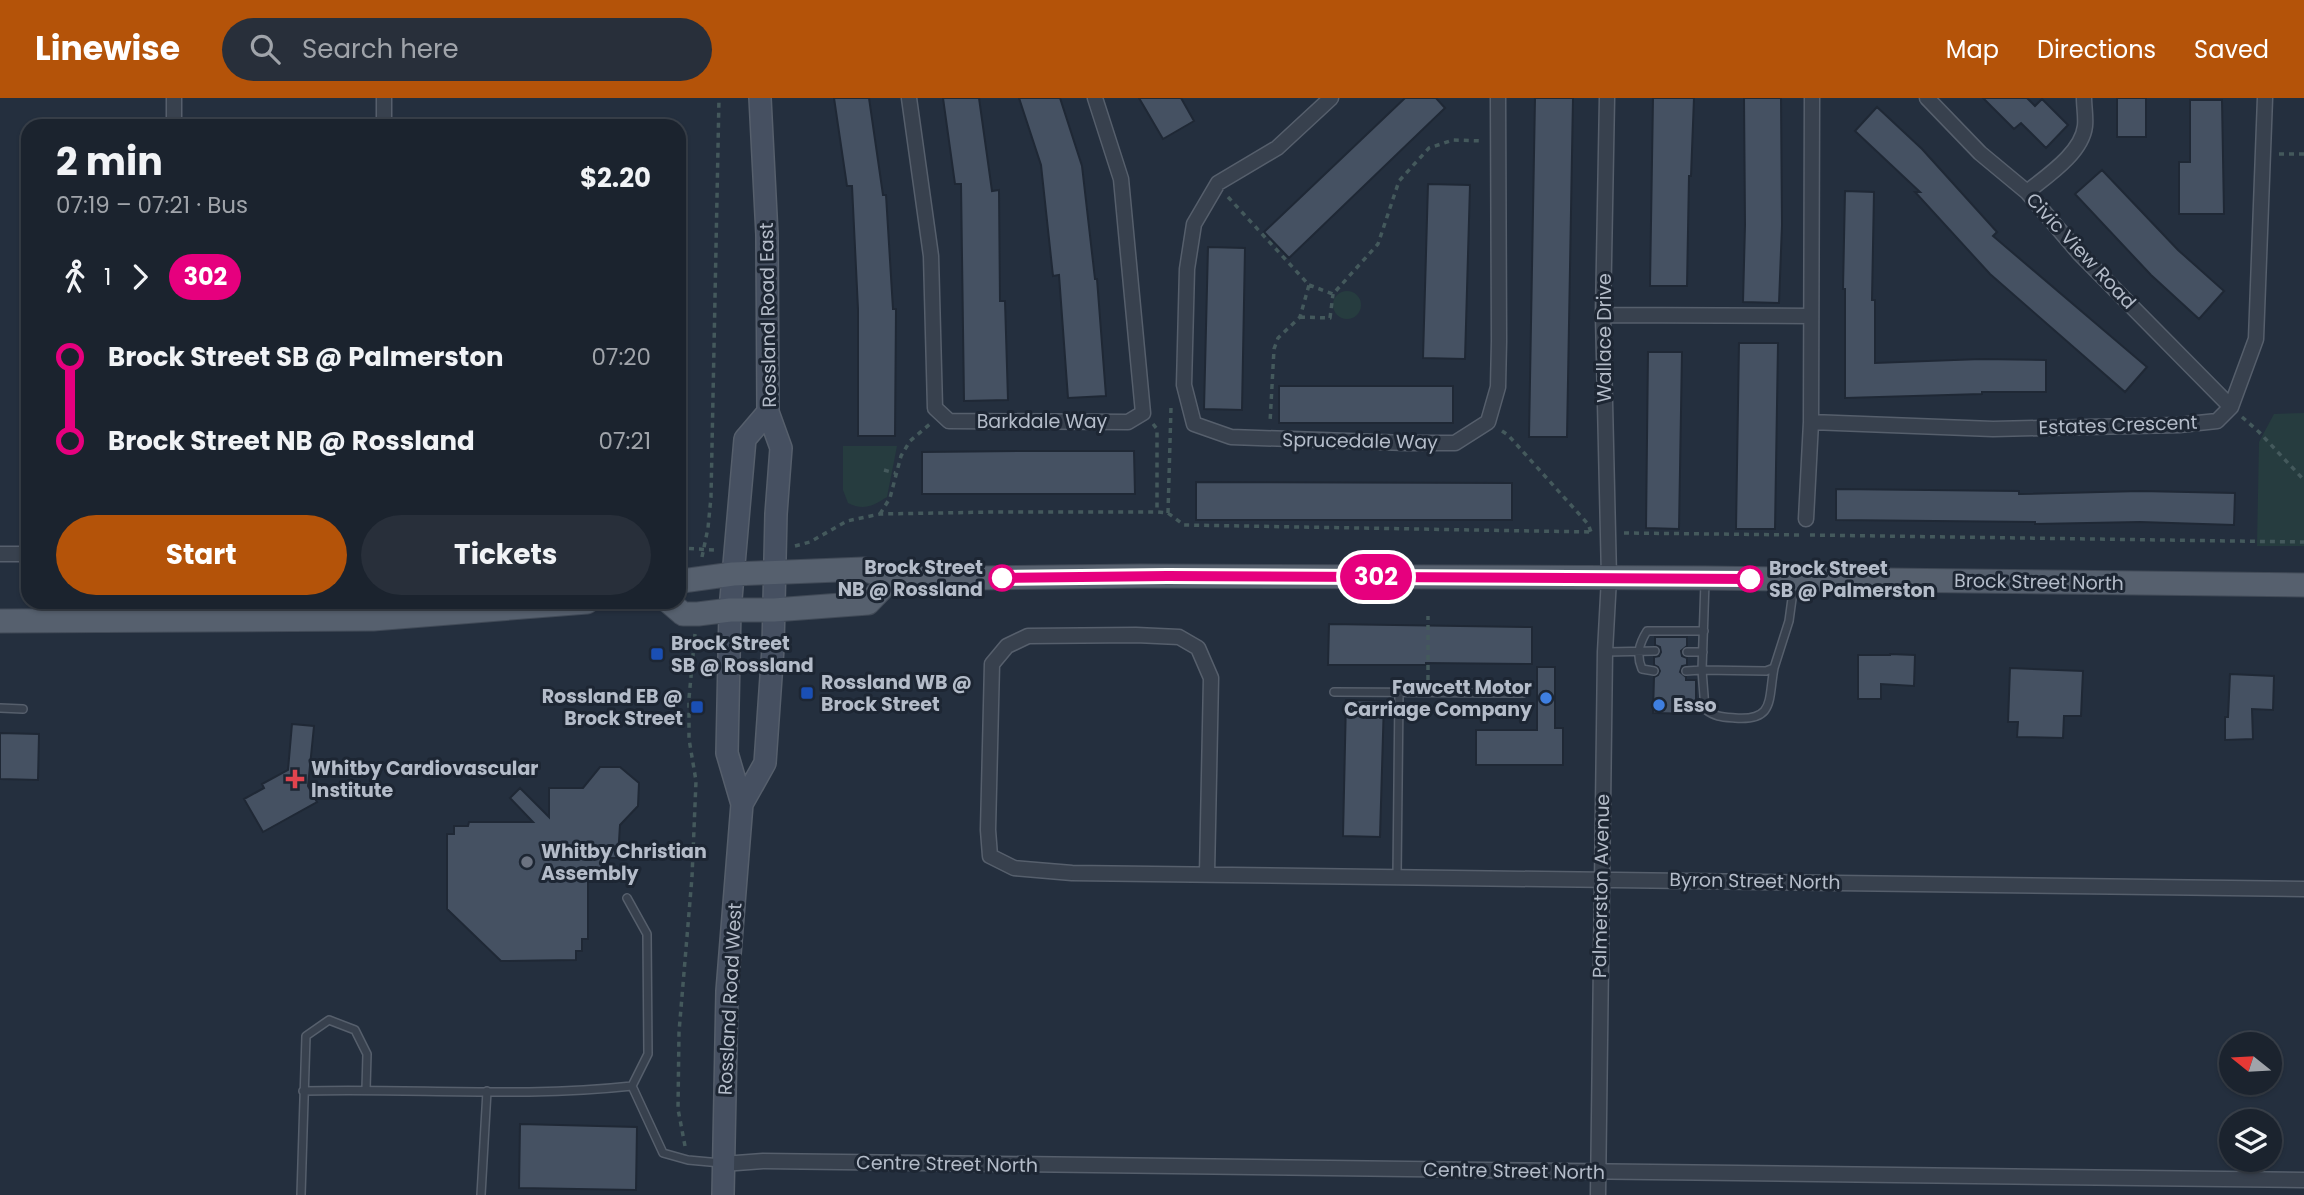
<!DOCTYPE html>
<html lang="en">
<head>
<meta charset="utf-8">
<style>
	body { margin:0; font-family:Poppins,sans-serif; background:#282f3a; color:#f1f3f6; height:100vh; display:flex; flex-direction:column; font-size:26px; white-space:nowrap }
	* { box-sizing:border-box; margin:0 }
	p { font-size:23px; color:#a0a4aa }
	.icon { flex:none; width:38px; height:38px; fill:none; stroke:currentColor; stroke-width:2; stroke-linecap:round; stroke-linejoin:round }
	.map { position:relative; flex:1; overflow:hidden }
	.drawer { position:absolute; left:21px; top:21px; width:665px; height:490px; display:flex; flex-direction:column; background:#1b232e; border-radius:21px; box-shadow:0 2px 5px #0004,0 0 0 2px #39404a }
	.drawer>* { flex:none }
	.badge { padding:0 14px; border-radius:23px; font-size:24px; line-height:46px }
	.needle { width:46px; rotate:288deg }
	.buttons { position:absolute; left:2219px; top:934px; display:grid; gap:14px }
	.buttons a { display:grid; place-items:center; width:63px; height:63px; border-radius:50%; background:#1b232e; box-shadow:0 2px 5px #0004,0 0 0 2px #39404a; font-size:35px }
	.map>.badge { position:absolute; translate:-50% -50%; box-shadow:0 0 0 4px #fff }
	.legs { display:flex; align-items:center; gap:10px; height:77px; padding:0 35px; font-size:23px }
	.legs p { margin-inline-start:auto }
	.summary { display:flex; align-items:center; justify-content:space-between; height:119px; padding:0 35px }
	h1 { font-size:38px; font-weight:700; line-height:52px }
	.action { display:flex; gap:14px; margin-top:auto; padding:14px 35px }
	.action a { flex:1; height:80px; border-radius:42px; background:#b45309; color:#fff; font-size:28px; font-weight:700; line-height:80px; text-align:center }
	.action a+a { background:#282f3a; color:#f1f3f6 }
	ul { padding:0 35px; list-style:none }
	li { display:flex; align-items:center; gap:24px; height:84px; font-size:26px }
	li i { display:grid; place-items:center; width:10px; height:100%; margin:0 9px; background:currentColor }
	li i::after { content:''; width:18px; height:18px; margin:-9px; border:5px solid; border-radius:50%; background:#1b232e }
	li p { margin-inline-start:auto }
	li:first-child i { background:linear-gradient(#0000 50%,currentColor 0) }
	li:last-child i { background:linear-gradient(currentColor 50%,#0000 0) }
	header { display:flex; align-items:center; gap:42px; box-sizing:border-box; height:98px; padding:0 35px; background:#b45309; color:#fff }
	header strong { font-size:33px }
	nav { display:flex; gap:38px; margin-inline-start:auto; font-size:24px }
	.search { width:490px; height:63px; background:#282f3a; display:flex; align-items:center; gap:18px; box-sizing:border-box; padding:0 24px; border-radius:38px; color:#a0a4aa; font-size:26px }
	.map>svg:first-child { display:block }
	.green { fill:#263c3f }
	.building { fill:#455162; stroke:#1f2835; stroke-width:2 }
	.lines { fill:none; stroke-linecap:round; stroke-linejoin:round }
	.service-casing { stroke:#565f6c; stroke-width:10 }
	.minor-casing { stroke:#565f6c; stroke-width:17 }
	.secondary-casing { stroke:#565f6c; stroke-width:24 }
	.primary-casing { stroke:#414a57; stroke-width:25 }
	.path { stroke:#44595c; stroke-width:3.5; stroke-dasharray:5 5; stroke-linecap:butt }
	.service { stroke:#38414e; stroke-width:7 }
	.minor { stroke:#38414e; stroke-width:14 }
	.secondary { stroke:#465061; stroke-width:21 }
	.primary { stroke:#56606e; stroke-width:23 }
	.line-1-casing { stroke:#fff; stroke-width:16 }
	.line-1 { stroke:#e6007e; stroke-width:10 }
	.stop-1-dot { fill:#fff; stroke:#e6007e; stroke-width:3.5 }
	.transit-dot { fill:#1a4fb4; stroke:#1d2633; stroke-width:2.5 }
	.shop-dot { fill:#3f7fe0; stroke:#1d2633; stroke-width:2.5 }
	.health-dot { fill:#e0444e; stroke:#1d2633; stroke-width:2.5 }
	.worship-dot { fill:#6b7280; stroke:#1d2633; stroke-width:2.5 }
	.labels { text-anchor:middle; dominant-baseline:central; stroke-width:6; stroke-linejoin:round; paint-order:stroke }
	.street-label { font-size:19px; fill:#b4bcc9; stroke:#1d2633 }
	.stop-label { font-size:19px; font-weight:bold; fill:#b4bcc9; stroke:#1d2633; text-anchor:end }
	.poi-label { font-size:19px; font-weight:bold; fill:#b4bcc9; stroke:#1d2633; text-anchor:start }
</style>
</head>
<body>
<header>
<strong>Linewise</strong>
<div class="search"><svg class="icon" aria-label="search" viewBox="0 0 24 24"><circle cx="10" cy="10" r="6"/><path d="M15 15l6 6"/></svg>Search here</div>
<nav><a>Map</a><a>Directions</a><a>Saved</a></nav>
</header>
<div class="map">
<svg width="2304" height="1097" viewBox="0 0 2304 1097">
	<rect width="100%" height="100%" fill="#242f3e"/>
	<path class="green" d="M1333 207a14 14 0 1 1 28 0a14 14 0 1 1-28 0Z
		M2304,315v133h-47l2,-104 15,-28z
		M843,348h54l-10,51c-14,9 -24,14 -39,6l-5,-13z"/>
	<path class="building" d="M834,0h35l14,97h3l7,114h3l-1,127h-37v-127l-6,-123h-5z
		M943,0h36l13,93 7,-1 1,111h5l3,99 -44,1 -3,-217h-6z
		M1019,0h41l22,68 13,113h2l9,117 -38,2 -9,-123 -6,1 -12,-111z
		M1139,0h42l13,23 -31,18z
		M1405,0h31l9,10 -156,150 -25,-26z
		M1535,0h38l-6,339h-38z
		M1653,0h41l-3,78h-2l-2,110h-37z
		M1744,0h37l1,127 -3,78 -36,-1 2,-77z
		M1983,0h44l8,8 7,-7 26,26 -22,23 -25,-25 -7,6z
		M2117,0h29v39h-29z
		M2190,2h32l2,114h-45v-52h11z
		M1877,9l45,42 75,83 -4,4 154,131 -22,25 -135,-118 -75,-82h5l-65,-61z
		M2102,72l76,80 46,41 -25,28 -48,-44 -76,-81z
		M1428,86l42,1 -5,174 -42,-1z
		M1845,93l29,1 -2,108h3v63l106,-4 65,1v32h-64v2l-137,4v-109h-2z
		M1208,149l37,1 -3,162 -38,-1z
		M1739,245h39l-3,186h-39z
		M1648,254h34l-3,177 -33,-1z
		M1279,288h174v37h-174z
		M1027,353h107l1,43h-213v-42z
		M1196,384l316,1v37h-316z
		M1836,391l183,2v3l121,-3 95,2 -1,32 -94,-3 -105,2v-2l-199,-2z
		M1329,526l203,3v37l-106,-1v2h-98z
		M1655,539h32v9l-6,5 1,5 5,2v7l-5,1 -2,6 6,5v3h10v34l-43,-1 1,-36 4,-2 2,-4 -2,-4 -4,-2v-8l5,-1 2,-4 -1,-5 -5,-2z
		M1890,556l25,1 -1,31 -33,-2v15h-23v-44h32z
		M1537,569h18v61h8v37h-87v-35h61z
		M2010,570l73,3 -2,45h-17l-1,22 -46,-1 1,-15h-10z
		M2230,576l44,2 -1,34 -21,-1 1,30 -28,1v-23h3z
		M1346,602l38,1 -4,136 -37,-1z
		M292,626l22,2 -6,60 9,16 -54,30 -19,-33 20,-11 -2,-4 26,-14z
		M0,635l39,1 -1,46 -38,-1z
		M600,669h20l19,16 -1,23 -18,19 -2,33h-10l-1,7 -5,2 -14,10v62h-6v12h-6v9l-75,1 -54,-52v-75h7v-8h14l1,-4h64l-23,-24 10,-10 29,29v-29h34z
		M520,1026l117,3 -1,63 -117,-2z"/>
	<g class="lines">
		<g class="service-casing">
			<path id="service" d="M1705,484l-3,88 64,1 8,-3 15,-47 5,-37
				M1606,554l49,-1
				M1687,554h16
				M1654,573l-12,-2c-6,-14 -3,-25 5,-38h57
				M1686,573l16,-1 3,39c10,8 17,8 30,9 40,3 33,-18 39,-50
				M1334,594l189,1
				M0,610l23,1
				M1397,778l2,-182
				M627,800l20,36 1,120 -16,32
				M303,993c110,-3 220,7 329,-5l31,67 25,7 33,3
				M301,1097l5,-159 23,-16 26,10 12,24 -1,35
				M481,1097l6,-104"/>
		</g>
		<g class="minor-casing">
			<path id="minor" d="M174,0v28
				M909,0l22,158 4,152 14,13 179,1 15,-9 -22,-234 -26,-81
				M1331,0l-54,50 -59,35 -24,41 -7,45 -3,116 10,39 37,13 176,6h48l33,-21 10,-35 1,-46 -1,-243
				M1927,0l53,55 47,39 52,61 152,154
				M384,28v-28
				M2027,94c20,-16 55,-39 58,-66 1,-9 -1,-19 -1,-28
				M1603,217l208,1
				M1811,324l182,7 186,-4 38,-4 14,-14 25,-68 9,-241
				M1806,421l5,-97 1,-324
				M0,456h28
				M1207,776l4,-196 -13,-30 -19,-11 -43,-2 -108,1 -21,10 -15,18 -4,166 2,26 24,12 58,5 1232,16
				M723,1066l40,-3 1541,19
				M1598,1097l7,-543 4,-74 -6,-263 4,-217"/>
		</g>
		<g class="secondary-casing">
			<path id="secondary" d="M742,706l23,-41 8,-115 3,-134 5,-66 -13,-36 -1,-177 -7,-137
				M723,1097l4,-204 15,-187 -15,-51 3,-143 15,-171 23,-27"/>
		</g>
		<g class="primary-casing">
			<path id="primary" d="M679,485l3,-2 51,-7 131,-5 27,10 249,-3 565,2 599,7
				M669,504l14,12h15l32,-4h44l94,-7 23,-24
				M0,523l373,-2 214,-17"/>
		</g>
		<path class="path" d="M2279,56h25
			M1228,99l81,88 -9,32 -22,21 -4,11 -4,74
			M1309,187l24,9 45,-50 21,-63 30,-33 24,-8 30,1
			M1300,219l30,1 3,-24
			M2242,319l17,15 45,48
			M1153,326l4,5v83
			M1502,333l6,4 80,89 3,8
			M884,372l11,3
			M1168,415l3,-106 2,-3
			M880,416l10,-16 11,-42 9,-15 20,-17
			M1624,435l178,2
			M1810,437l494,7
			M795,448l15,-4 37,-21 33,-7 114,-2h163l11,1 16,12 408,7
			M679,450l36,2
			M702,459l6,-29 3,-31 8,-399
			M1428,582v-64
			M685,1048l-7,-37 1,-77 13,-155 4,-96 -7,-42v-41l6,-64"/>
		<use href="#service" class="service"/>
		<use href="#minor" class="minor"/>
		<use href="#secondary" class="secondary"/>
		<use href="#primary" class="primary"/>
	</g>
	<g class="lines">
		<g class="line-1-casing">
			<path id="line-1" d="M1002,480l165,-2 583,3"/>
		</g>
		<use href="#line-1" class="line-1"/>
	</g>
	<g class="stop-1-dot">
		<circle cx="1002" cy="480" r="12"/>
		<circle cx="1750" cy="481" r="12"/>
	</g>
	<g class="transit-dot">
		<rect x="650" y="549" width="14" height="14" rx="3.5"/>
		<rect x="800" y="588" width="14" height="14" rx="3.5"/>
		<rect x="690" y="602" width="14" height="14" rx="3.5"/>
	</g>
	<g class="shop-dot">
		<circle cx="1546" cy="600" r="7"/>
		<circle cx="1659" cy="607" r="7"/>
	</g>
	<path class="health-dot" d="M291.5 670.5h7v7h7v7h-7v7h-7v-7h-7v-7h7z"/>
	<circle class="worship-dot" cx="527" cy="764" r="7"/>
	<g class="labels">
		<g class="street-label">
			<text transform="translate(2081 153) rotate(47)">Civic View Road</text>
			<text transform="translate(768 217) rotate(-91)">Rossland Road East</text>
			<text transform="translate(1604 240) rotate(-90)">Wallace Drive</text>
			<text x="1042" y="323">Barkdale Way</text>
			<text transform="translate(2118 327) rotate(-2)">Estates Crescent</text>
			<text transform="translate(1360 343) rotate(1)">Sprucedale Way</text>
			<text transform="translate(2039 484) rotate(1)">Brock Street North</text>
			<text transform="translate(1755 783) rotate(1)">Byron Street North</text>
			<text transform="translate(1601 788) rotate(-89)">Palmerston Avenue</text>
			<text transform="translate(730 901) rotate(-87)">Rossland Road West</text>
			<text transform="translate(947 1066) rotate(1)">Centre Street North</text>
			<text transform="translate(1514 1073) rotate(1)">Centre Street North</text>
		</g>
		<g class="stop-label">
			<text x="983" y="469">Brock Street<tspan x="983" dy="22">NB @ Rossland</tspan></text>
			<text x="1769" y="470" text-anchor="start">Brock Street<tspan x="1769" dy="22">SB @ Palmerston</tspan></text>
		</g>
		<g class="poi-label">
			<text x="671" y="545">Brock Street<tspan x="671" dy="22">SB @ Rossland</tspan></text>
			<text x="821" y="584">Rossland WB @<tspan x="821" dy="22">Brock Street</tspan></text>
			<text x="1532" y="589" text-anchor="end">Fawcett Motor<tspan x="1532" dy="22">Carriage Company</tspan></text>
			<text x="683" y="598" text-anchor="end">Rossland EB @<tspan x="683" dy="22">Brock Street</tspan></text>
			<text x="1673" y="607">Esso</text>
			<text x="311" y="670">Whitby Cardiovascular<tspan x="311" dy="22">Institute</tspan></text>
			<text x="541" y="753">Whitby Christian<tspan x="541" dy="22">Assembly</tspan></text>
		</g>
	</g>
</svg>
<div class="buttons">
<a><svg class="needle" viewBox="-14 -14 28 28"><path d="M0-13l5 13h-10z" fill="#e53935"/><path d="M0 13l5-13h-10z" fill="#a0a4aa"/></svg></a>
<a><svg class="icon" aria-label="layers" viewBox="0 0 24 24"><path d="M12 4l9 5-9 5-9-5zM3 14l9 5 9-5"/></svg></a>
</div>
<b class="badge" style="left:1376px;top:479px;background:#e6007e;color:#fff">302</b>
<section class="drawer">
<div class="summary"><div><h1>2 min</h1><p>07:19 – 07:21 · Bus</p></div><b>$2.20</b></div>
<div class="legs"><svg class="icon" aria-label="walk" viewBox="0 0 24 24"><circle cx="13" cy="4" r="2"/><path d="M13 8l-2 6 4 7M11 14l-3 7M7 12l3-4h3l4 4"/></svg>1<svg class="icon" aria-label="forward" viewBox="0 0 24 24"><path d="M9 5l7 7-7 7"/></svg><b class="badge" style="background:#e6007e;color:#fff">302</b></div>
<ul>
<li><i style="color:#e6007e"></i><b>Brock Street SB @ Palmerston</b><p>07:20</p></li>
<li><i style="color:#e6007e"></i><b>Brock Street NB @ Rossland</b><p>07:21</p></li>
</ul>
<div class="action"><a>Start</a><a>Tickets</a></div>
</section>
</div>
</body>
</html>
